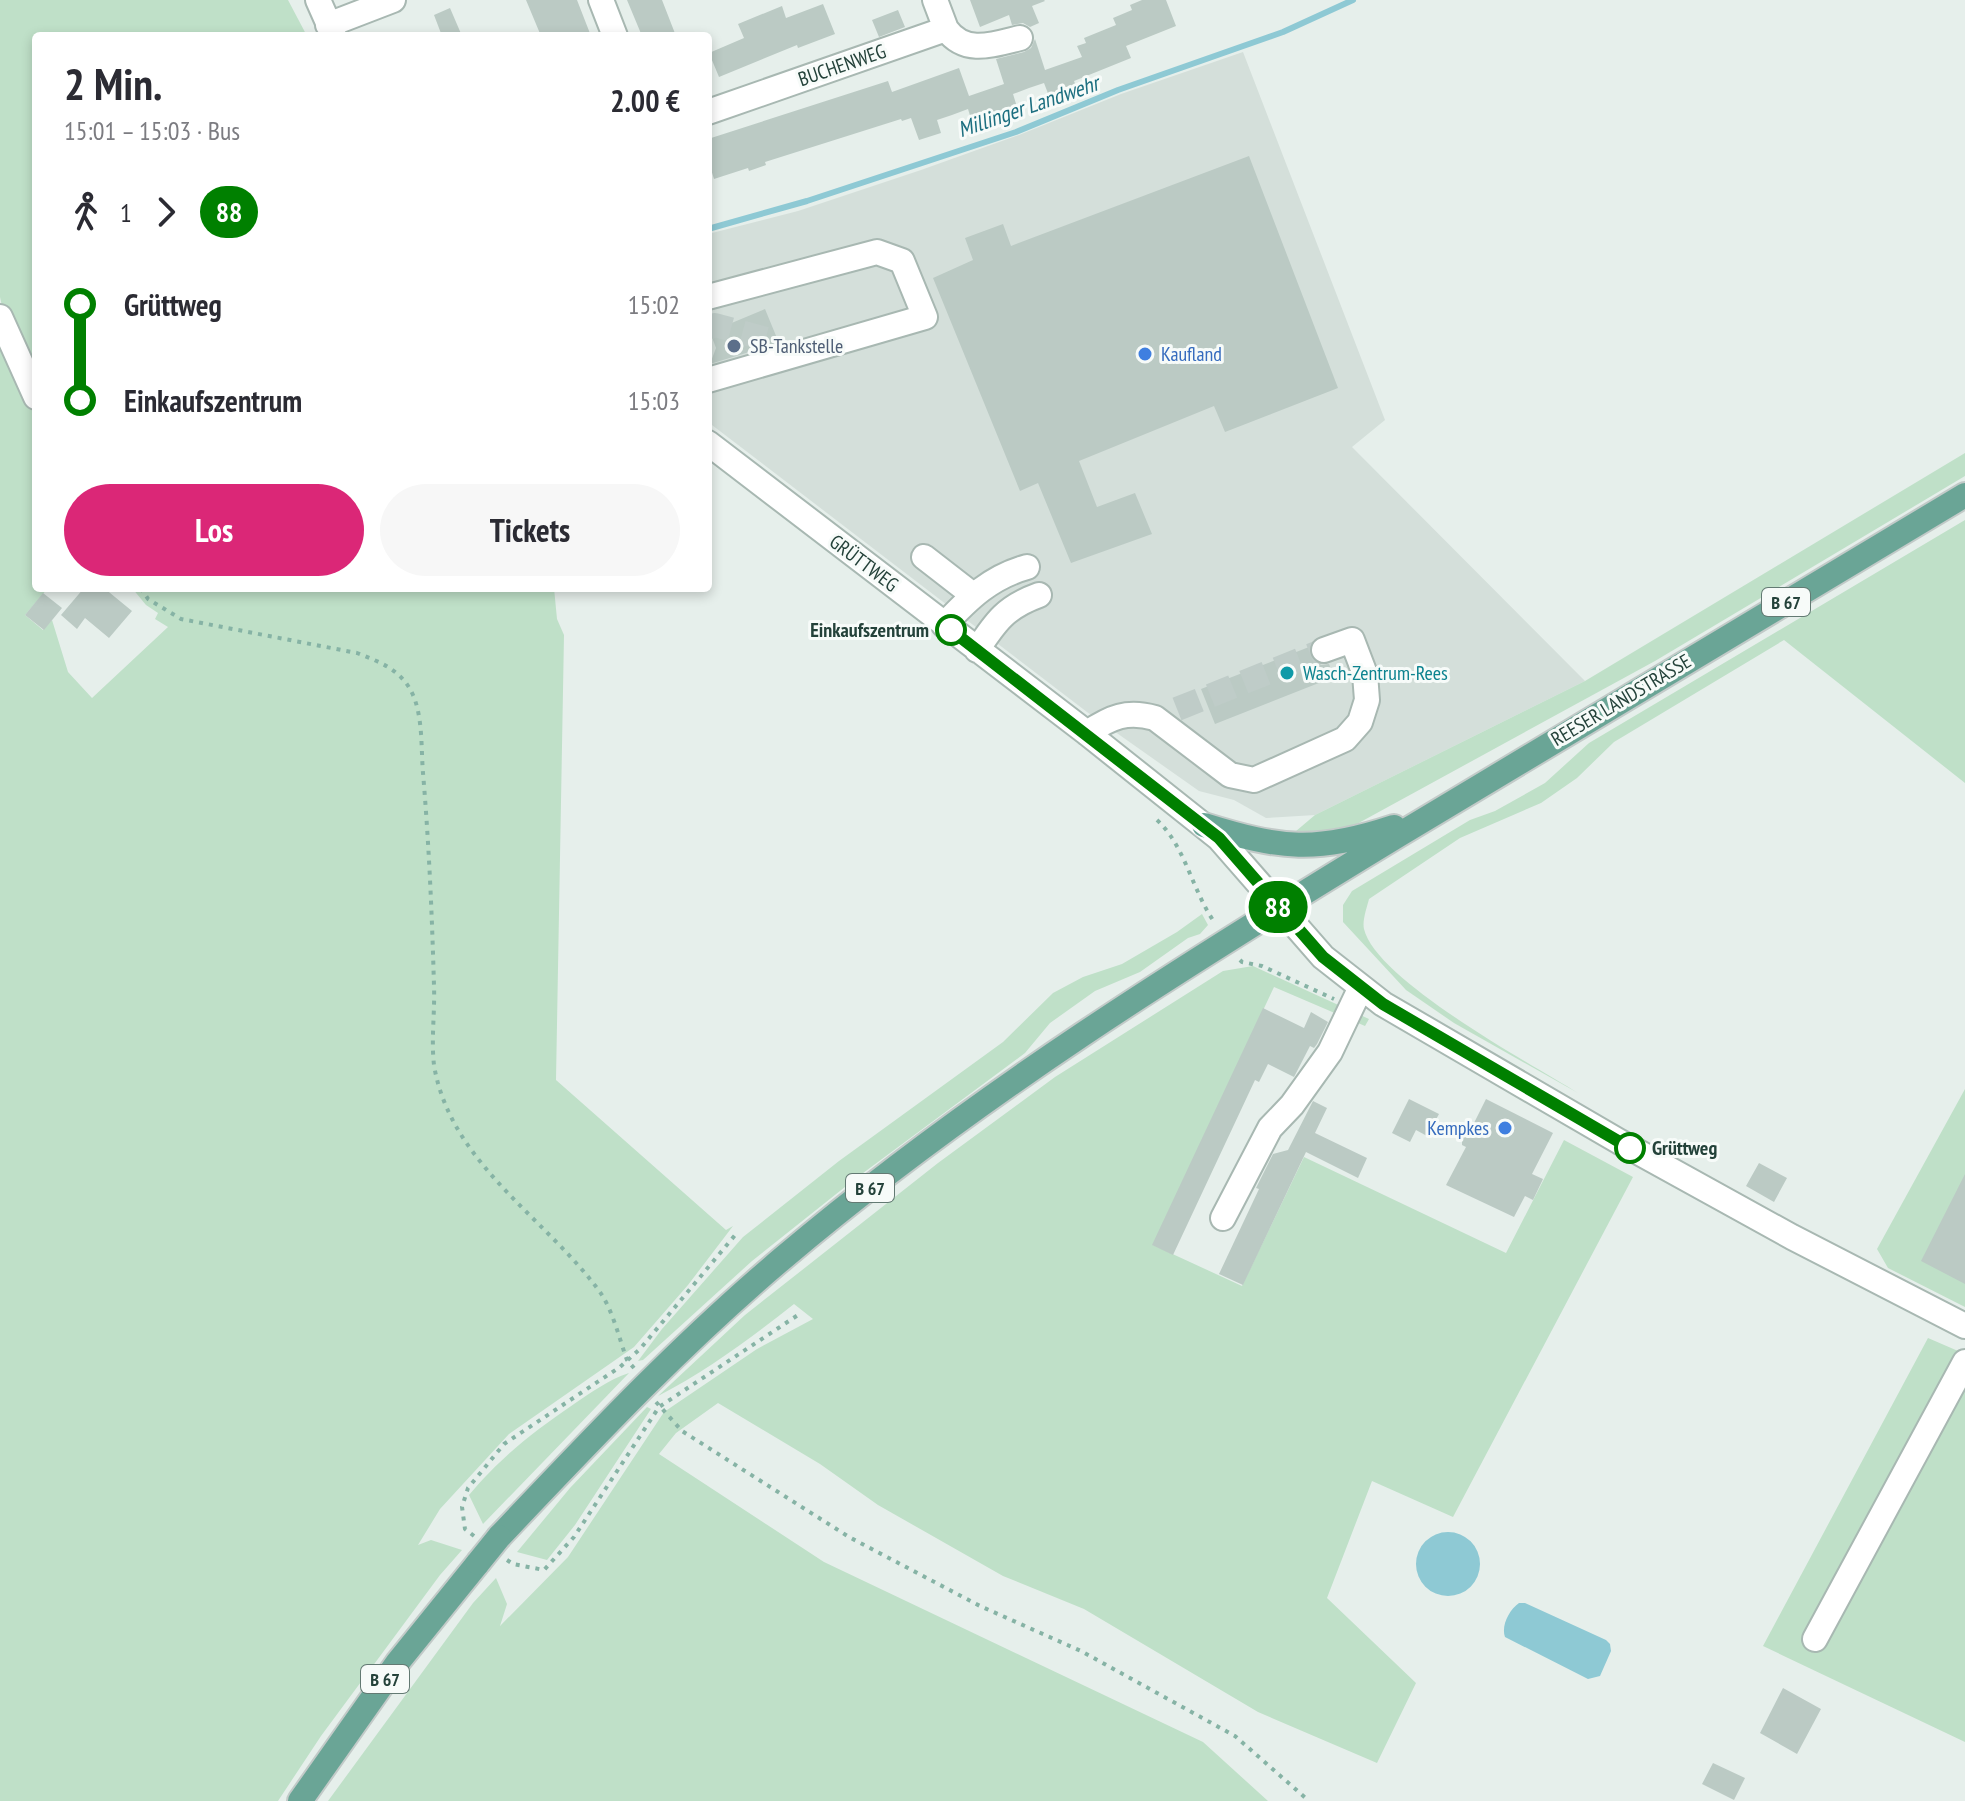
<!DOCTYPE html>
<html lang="de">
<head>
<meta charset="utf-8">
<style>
	body { margin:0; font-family:"PT Sans Narrow",sans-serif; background:#f7f7f7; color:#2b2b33; height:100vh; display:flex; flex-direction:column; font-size:30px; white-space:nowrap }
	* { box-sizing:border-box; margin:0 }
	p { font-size:26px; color:#7c7c81 }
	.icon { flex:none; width:44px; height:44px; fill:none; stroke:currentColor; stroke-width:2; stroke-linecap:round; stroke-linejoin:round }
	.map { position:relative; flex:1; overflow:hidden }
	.side { position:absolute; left:32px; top:32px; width:680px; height:560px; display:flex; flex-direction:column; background:#fff; border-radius:8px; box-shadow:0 4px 12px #0003 }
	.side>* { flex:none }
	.badge { padding:0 16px; border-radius:26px; font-size:28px; line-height:52px }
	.map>.badge { position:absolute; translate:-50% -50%; box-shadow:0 0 0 4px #fff }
	.legs { display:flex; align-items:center; gap:12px; height:88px; padding:0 32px; font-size:26px }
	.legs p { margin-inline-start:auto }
	.headline { display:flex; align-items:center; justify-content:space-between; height:136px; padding:0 32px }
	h1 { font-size:44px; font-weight:800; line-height:60px }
	.primary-button { display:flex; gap:16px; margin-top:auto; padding:16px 32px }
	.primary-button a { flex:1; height:92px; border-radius:48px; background:#db2777; color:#fff; font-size:32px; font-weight:800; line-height:92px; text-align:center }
	.primary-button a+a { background:#f7f7f7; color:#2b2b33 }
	ul { padding:0 32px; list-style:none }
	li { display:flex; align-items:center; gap:28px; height:96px; font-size:30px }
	li i { display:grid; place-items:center; width:12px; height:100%; margin:0 10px; background:currentColor }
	li i::after { content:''; width:20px; height:20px; margin:-10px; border:6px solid; border-radius:50%; background:#fff }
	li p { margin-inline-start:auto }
	li:first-child i { background:linear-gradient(#0000 50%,currentColor 0) }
	li:last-child i { background:linear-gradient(currentColor 50%,#0000 0) }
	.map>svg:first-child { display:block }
	.built { fill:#d4dfda }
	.green { fill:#bfe0c8 }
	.water { fill:#8ec9d4 }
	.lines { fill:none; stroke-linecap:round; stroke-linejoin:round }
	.stream { stroke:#8ec9d4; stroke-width:6 }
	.building { fill:#bbcac4 }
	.minor-tunnel { stroke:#bfccc8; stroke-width:24; stroke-dasharray:24 12; stroke-linecap:butt }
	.minor-casing { stroke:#a8b8b2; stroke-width:28 }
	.major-casing { stroke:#c2cac8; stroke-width:28 }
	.path { stroke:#86b3a5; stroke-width:4; stroke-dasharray:4 6; stroke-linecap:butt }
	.minor { stroke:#fff; stroke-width:24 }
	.major { stroke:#6aa596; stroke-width:24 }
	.major-bridge-casing { stroke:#c2cac8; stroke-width:28; stroke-linecap:butt }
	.major-bridge { stroke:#6aa596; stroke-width:24 }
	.line-1-casing { stroke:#fff; stroke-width:18 }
	.line-1 { stroke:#008000; stroke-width:12 }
	.service-dot { fill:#5c6f8a; stroke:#f7fbf9; stroke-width:3 }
	.shop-dot { fill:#3f7fe0; stroke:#f7fbf9; stroke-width:3 }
	.stop-1-dot { fill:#fff; stroke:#008000; stroke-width:4 }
	.culture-dot { fill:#0f9aa8; stroke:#f7fbf9; stroke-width:3 }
	.labels { text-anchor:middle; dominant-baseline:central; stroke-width:6; stroke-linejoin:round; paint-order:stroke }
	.shield { fill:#f7fbf9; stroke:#637a73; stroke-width:2 }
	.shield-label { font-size:18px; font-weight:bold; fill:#24423a }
	.street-label { font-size:20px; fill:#24423a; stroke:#f7fbf9 }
	.service-label { font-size:20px; fill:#4e5e75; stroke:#f7fbf9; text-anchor:start }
	.shop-label { font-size:20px; fill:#366cbe; stroke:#f7fbf9; text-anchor:start }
	.stop-label { font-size:20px; font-weight:bold; fill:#24423a; stroke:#f7fbf9; text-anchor:end }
	.culture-label { font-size:20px; fill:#0d838f; stroke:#f7fbf9; text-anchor:start }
	.water-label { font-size:22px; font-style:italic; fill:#1c6f80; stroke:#f7fbf9 }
</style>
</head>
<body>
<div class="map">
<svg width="1965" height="1801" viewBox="0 0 1965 1801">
	<rect width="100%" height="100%" fill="#e6efeb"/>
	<path class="built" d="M1243,52l142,368 -33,27 233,234 -270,134 -49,3 -32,-18 -35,-9 -112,-79 -379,-290v-188l90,-23 123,-41 98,-35 102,-41z"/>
	<path class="green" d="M0,0h288l19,36h-271v348l-33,-73 -3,-14z
		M0,329l36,79v180h12l-23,27 18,15 9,-10 16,52 24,26 76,-71 -13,-8 3,-6 -12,-8 -14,-17h422l3,31 7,16 -8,445 170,150 7,-4 -45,59 -54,62 -125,87 -69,75 -22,36 13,-5 31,10 -22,25 -119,161 -43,65h-278z
		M1965,453v23l-310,185 -300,164 -20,8 -46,4 26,-22 270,-134z
		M1965,520v263l-181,-143 -170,102 -37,36 -36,25 -81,35 -91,61c-2,8 -7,22 -5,30 12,51 167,135 214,164l-124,-70 -48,-33 -63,-68v-17l9,-14 118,-71 25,-9 50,-28 44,-40z
		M1202,914l6,11 -8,9 -12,4 -48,34 -45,19 -45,32 -25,30 -170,126 -103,82 -109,99 -5,1 24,-32 81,-92 96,-76 164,-119 50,-49 30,-16 39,-13 55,-32z
		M1253,966l116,53 -4,7 -91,-39 -121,258 89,41 62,-129 202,96 58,-113 69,37 -180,340 -81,-36 -45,117 89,85 -39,80 -119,-51 -174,-103 -81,-33 -125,-71 -58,-41 -102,-61 -42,30 -17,21 165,108 379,180 65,59h-940l145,-198 23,-25 11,26 -7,22 68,-69 96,-145 93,-63 56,-30 -19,-15c-43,34 -87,67 -136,92l87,-81 193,-152 117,-86 168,-106z
		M1965,1089v218l-77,-39 -11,-19z
		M1928,1338l37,16v388l-202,-96z
		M629,1373l-146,151 -14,-29c34,-40 63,-62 105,-91 18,-12 34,-24 55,-31z
		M647,1407l4,2 -76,116 -28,35 -30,-8 53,-64z"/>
	<path class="water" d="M1416 1564a32 32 0 1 1 64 0a32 32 0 1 1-64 0Z
		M1519,1603h6l81,37 4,4 1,7 -11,25 -12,3 -83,-42c-4,-11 4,-27 14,-34z"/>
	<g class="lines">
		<path class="stream" d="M708,229l99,-28 209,-69 102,-42 165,-58 70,-32"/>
	</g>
	<path class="building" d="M526,0h51l14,36h-50z
		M627,0h35l14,36h-34z
		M970,0h74l1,1 -13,5 7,17 -9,4 -7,-4 -11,2 -3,-10 -29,12z
		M1142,0h24l10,26 -50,20 5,12 -57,23 2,5 -27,10 -5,-13 -15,5 -16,6 4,13 -45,15 -4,-13 -16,6 -15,5 4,13 -22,7 -8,-22 -9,3 -1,-2 -136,43 1,3 -17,6 -1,-3 -34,11 -6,-19v-21l180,-58 4,11 67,-24 10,28 35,-12 -8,-25 28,-7 7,-4 4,-9 10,31 37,-13 -5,-11 9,-3 -2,-5 32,-13 -3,-7 19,-8 -2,-5z
		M823,4l12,30 -37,14 -1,-3 -78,32 -10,-24 35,-15 -6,-14 44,-18 4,12z
		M450,8l12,28h-20l-8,-21z
		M898,10l7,17 -26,10 -7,-17z
		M1249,156l89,232 -113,44 -11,-26 -135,55 18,46 38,-14 17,41 -81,29 -33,-80 -18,8 -87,-213 40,-18 -8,-22 38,-14 8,22z
		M765,309l14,34 -69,21 6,-16 -6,-16z
		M84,588h20l28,23 -23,27 -24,-20 -8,11 -16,-14z
		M43,593l19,15 -18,22 -19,-15z
		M1309,647l5,14 7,4 8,-1 5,13 -119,47 -14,-35z
		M1263,1008l41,20 7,-16 17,10 -11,22 -3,4 -4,-2 -16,31 -26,-13 -9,18 -4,-2 -82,175 -21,-10z
		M1409,1099l30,15 -12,22 -11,-6 -6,12 -18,-9z
		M1486,1099l67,34 -21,41 11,5 -10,21 -8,-4 -11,21 -68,-32 20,-38 -4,-2v-7l8,-17 4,2z
		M1313,1101l14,7 -12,25 52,25 -9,20 -52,-26 -63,133 -24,-11 40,-85 -3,-1 17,-34 15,-4z
		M1759,1163l28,15 -13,24 -28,-16z
		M1965,1174v110l-44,-23z
		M1783,1688l38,21 -24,45 -37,-21z
		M1713,1763l32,15 -11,22 -32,-16z"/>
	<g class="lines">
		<path class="minor-tunnel" d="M708,328l7,-3 51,14 18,21
			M1177,709l147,-59"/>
		<g class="minor-casing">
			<path id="minor" d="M318,0l16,36
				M601,0l14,36
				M328,25l65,-25
				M946,29c19,26 46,16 74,9
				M708,112l238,-83 -11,-29
				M708,297l169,-45 25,9 23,56 -217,63
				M0,317l36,80
				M708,443l379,290 132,105 104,119 60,47 237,138 172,95 173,89
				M924,557l49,38
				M944,625c25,-27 47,-48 83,-58
				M977,650c19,-29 29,-43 62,-55
				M1087,733c24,-16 40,-23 68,-15l75,57 24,5 91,-41 15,-17 7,-22 -2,-26 -13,-34 -28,10
				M1223,1218l47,-90 22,-23 38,-53 31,-65
				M1815,1639l150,-277"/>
		</g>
		<g class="major-casing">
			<path id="major" d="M1204,825c77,24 112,28 190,2
				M499,1537c92,-97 182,-193 284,-279 190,-161 402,-293 614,-422 189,-114 378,-228 568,-341
				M300,1801l98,-139 80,-99"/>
		</g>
		<path class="path" d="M141,588l7,11 33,20 176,34c23,9 45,17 56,42 10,23 8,54 10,78 6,71 9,142 11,213 1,26 -3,53 0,79 16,98 111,152 166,227 13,19 19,46 27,68l7,8
			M1157,820c29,27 35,71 58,103
			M1240,960l2,2 20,4 72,33
			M656,1402l26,29 167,106 131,69 101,45 154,85 74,65
			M474,1536l-9,-7 -3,-22 6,-19 36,-44 116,-77 20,-18 96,-115
			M507,1560l6,4 31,6 30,-33 85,-130 142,-94"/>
		<use href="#minor" class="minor"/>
		<use href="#major" class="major"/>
		<g class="major-bridge-casing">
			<path id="major-bridge" d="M478,1563l21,-26"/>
		</g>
		<use href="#major-bridge" class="major-bridge"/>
	</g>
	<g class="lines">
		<g class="line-1-casing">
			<path id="line-1" d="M951,630l268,208 104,119 60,47 247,144"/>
		</g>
		<use href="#line-1" class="line-1"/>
	</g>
	<circle class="service-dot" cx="734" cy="346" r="8"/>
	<g class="shop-dot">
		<circle cx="1145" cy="354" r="8"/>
		<circle cx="1505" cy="1128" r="8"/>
	</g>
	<g class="stop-1-dot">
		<circle cx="951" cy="630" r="14"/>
		<circle cx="1630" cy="1148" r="14"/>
	</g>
	<circle class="culture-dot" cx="1287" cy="673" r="8"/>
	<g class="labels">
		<g class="shield">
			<rect x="1762" y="588" width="48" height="28" rx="6"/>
			<rect x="846" y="1174" width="48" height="28" rx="6"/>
			<rect x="361" y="1665" width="48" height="28" rx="6"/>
		</g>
		<g class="shield-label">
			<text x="1786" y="602">B 67</text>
			<text x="870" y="1188">B 67</text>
			<text x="385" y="1679">B 67</text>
		</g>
		<g class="street-label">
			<text transform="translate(842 65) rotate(-19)">BUCHENWEG</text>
			<text transform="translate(864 563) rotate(37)">GRÜTTWEG</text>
			<text transform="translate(1621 700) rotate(-31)">REESER LANDSTRASSE</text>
		</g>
		<g class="service-label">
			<text x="750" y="346">SB-Tankstelle</text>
		</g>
		<g class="shop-label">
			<text x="1161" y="354">Kaufland</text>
			<text x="1489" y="1128" text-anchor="end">Kempkes</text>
		</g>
		<g class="stop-label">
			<text x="929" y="630">Einkaufszentrum</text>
			<text x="1652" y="1148" text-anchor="start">Grüttweg</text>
		</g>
		<g class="culture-label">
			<text x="1303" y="673">Wasch-Zentrum-Rees</text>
		</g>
		<g class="water-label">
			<text transform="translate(1028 106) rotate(-19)">Millinger Landwehr</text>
		</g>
	</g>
</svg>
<b class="badge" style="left:1278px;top:907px;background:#008000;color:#fff">88</b>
<section class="side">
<div class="headline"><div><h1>2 Min.</h1><p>15:01 – 15:03 · Bus</p></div><b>2.00 €</b></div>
<div class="legs"><svg class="icon" aria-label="walk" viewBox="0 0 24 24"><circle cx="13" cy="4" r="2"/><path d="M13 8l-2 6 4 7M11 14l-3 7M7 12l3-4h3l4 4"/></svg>1<svg class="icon" aria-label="forward" viewBox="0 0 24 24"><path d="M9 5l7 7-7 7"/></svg><b class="badge" style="background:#008000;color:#fff">88</b></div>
<ul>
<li><i style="color:#008000"></i><b>Grüttweg</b><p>15:02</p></li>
<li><i style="color:#008000"></i><b>Einkaufszentrum</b><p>15:03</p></li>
</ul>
<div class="primary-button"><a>Los</a><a>Tickets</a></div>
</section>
</div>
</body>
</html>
